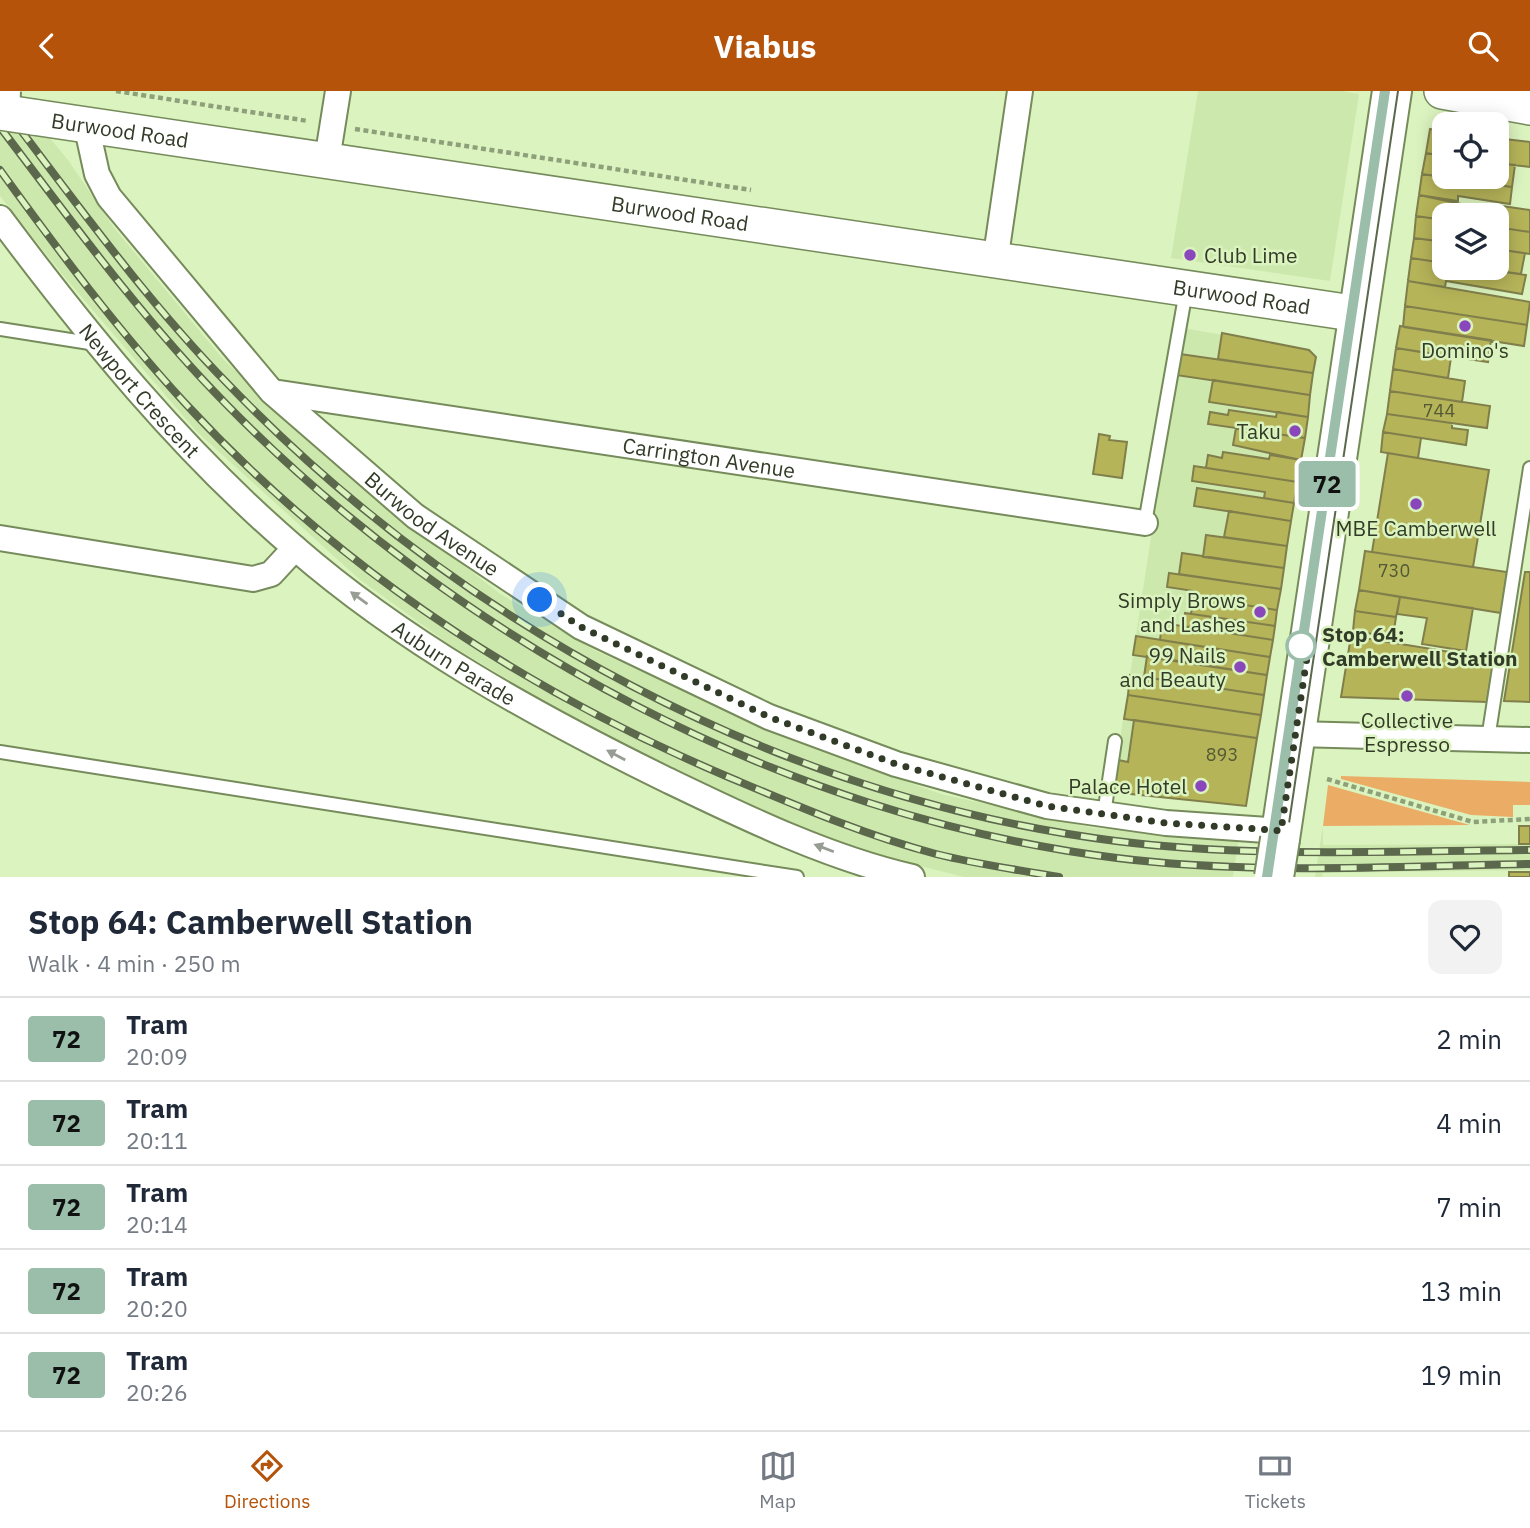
<!DOCTYPE html>
<html lang="en">
<head>
<meta charset="utf-8">
<style>
	body { margin:0; font-family:"IBM Plex Sans",sans-serif; background:#f2f2f3; color:#1f2937; height:100vh; display:flex; flex-direction:column; font-size:26px; white-space:nowrap }
	* { box-sizing:border-box; margin:0 }
	p { font-size:23px; color:#747a83 }
	.icon { flex:none; width:38px; height:38px; fill:none; stroke:currentColor; stroke-width:2; stroke-linecap:round; stroke-linejoin:round }
	.map { position:relative; height:786px; overflow:hidden }
	.sheet { display:flex; flex-direction:column; background:#fff; flex:1 }
	.sheet>* { flex:none }
	.badge { padding:0 14px; border-radius:5px; font-size:24px; line-height:46px }
	.fabs { position:absolute; left:1432px; top:21px; display:grid; gap:14px }
	.fabs a { display:grid; place-items:center; width:77px; height:77px; border-radius:14px; background:#fff; box-shadow:0 4px 18px #0003; font-size:35px }
	.you { position:absolute; width:35px; height:35px; margin:-18px; border:5px solid #fff; border-radius:50%; background:#1a73e8; box-shadow:0 0 0 10px #1a73e833 }
	.map>.badge { position:absolute; translate:-50% -50%; box-shadow:0 0 0 4px #fff }
	.round { display:grid; place-items:center; flex:none; width:74px; height:74px; border-radius:14px; background:#f2f2f3 }
	.overview { display:flex; align-items:center; justify-content:space-between; height:119px; padding:0 28px }
	h1 { font-size:33px; font-weight:700; line-height:52px }
	ul { padding:0; list-style:none }
	li { display:flex; align-items:center; gap:21px; height:84px; padding:0 28px; border-top:2px solid #e0e1e3 }
	li div { flex:1 }
	li b { display:block; font-size:26px }
	li em { font-style:normal }
	li .badge { min-width:77px; font-weight:700; text-align:center }
	header { display:flex; justify-content:space-between; align-items:center; height:91px; padding:0 28px; background:#b45309; color:#fff; font-size:32px; font-weight:700 }
	.tab-bar { display:flex; justify-content:space-around; align-items:center; height:98px; border-top:2px solid #e0e1e3; background:#fff; font-size:19px; color:#747a83 }
	.tab-bar a { display:grid; justify-items:center; gap:4px }
	.tab-bar .selected { color:#b45309 }
	.map>svg:first-child { display:block }
	.built { fill:#cde8ad }
	.green { fill:#ebac66 }
	.building { fill:#b6b459; stroke:#807f4b; stroke-width:2 }
	.lines { fill:none; stroke-linecap:round; stroke-linejoin:round }
	.lane-casing { stroke:#768b5b; stroke-width:16 }
	.street-casing { stroke:#768b5b; stroke-width:28 }
	.secondary-casing { stroke:#768b5b; stroke-width:38 }
	.primary-casing { stroke:#768b5b; stroke-width:42 }
	.path { stroke:#8ea07a; stroke-width:4.5; stroke-dasharray:5 3.5; stroke-linecap:butt }
	.lane { stroke:#fff; stroke-width:12 }
	.street { stroke:#fff; stroke-width:24 }
	.secondary { stroke:#fff; stroke-width:35 }
	.primary { stroke:#fff; stroke-width:38 }
	.tram { stroke:#5b684c; stroke-width:2 }
	.rail-casing { stroke:#5b684c; stroke-width:8 }
	.rail { stroke:#dbf3bf; stroke-width:5; stroke-dasharray:16; stroke-linecap:butt }
	.street-bridge-casing { stroke:#768b5b; stroke-width:28; stroke-linecap:butt }
	.secondary-bridge-casing { stroke:#768b5b; stroke-width:38; stroke-linecap:butt }
	.primary-bridge-casing { stroke:#768b5b; stroke-width:42; stroke-linecap:butt }
	.street-bridge { stroke:#fff; stroke-width:24 }
	.secondary-bridge { stroke:#fff; stroke-width:35 }
	.primary-bridge { stroke:#fff; stroke-width:38 }
	.oneway { fill:#989d93 }
	.line-casing { stroke:#fff; stroke-width:16 }
	.line { stroke:#9abeaa; stroke-width:10 }
	.walk { stroke:#323b27; stroke-width:7; stroke-dasharray:0 12.6 }
	.poi-dot { fill:#8a47bc; stroke:#dbf3bf; stroke-width:2.5 }
	.stop-dot { fill:#fff; stroke:#9abeaa; stroke-width:3.5 }
	.labels { text-anchor:middle; dominant-baseline:central; stroke-width:5; stroke-linejoin:round; paint-order:stroke }
	.number-label { font-size:18px; fill:#535934 }
	.street-label { font-size:21px; fill:#323b27; stroke:#dbf3bf }
	.poi-label { font-size:21px; fill:#323b27; stroke:#dbf3bf; text-anchor:end }
	.stop-label { font-size:21px; font-weight:bold; fill:#323b27; stroke:#dbf3bf; text-anchor:start }
</style>
</head>
<body>
<header><svg class="icon" aria-label="back" viewBox="0 0 24 24"><path d="M15 5l-7 7 7 7"/></svg>Viabus<svg class="icon" aria-label="search" viewBox="0 0 24 24"><circle cx="10" cy="10" r="6"/><path d="M15 15l6 6"/></svg></header>
<div class="map">
<svg width="1530" height="786" viewBox="0 0 1530 786">
	<rect width="100%" height="100%" fill="#dbf3bf"/>
	<path class="built" d="M0,0h11l57,69 47,69 109,131 107,102 168,131 95,57 197,90 150,54 152,34 146,10 -6,39h-269l-103,-26 -69,-26 -81,-38 -149,-75 -113,-68 -90,-65 -163,-148 -134,-157 -62,-78z
		M1198,0h143l18,3 -29,187 -159,-23z
		M1183,237l126,22 7,7 -70,449 -134,-14z
		M1323,735v19l207,-1v26l-207,3 -1,4h-7z"/>
	<path class="green" d="M1341,685l189,6v23h-17v12l-42,-2 -130,-36z
		M1328,694l131,37 11,3 -147,1z"/>
	<path class="building" d="M1430,38l14,2v25l-18,-3z
		M1496,47l34,4v25l-34,-4z
		M1426,62l18,3v21h52v-14l19,2 -3,22 -90,-13z
		M1422,83l90,13 -2,17 -52,-8v5l-39,-6z
		M1419,104l75,16 1,-6 35,5v22l-34,-5v-12h-52v5l-28,-4z
		M1416,125l28,4v22l-30,-4z
		M1496,136l34,5v22l-34,-5z
		M1414,147l30,4v21l-33,-5z
		M1496,158l29,4 -4,21 -45,-6h20z
		M1411,167l33,5v5h32l50,7 -4,19 -76,-13 -1,6 -37,-6z
		M1408,190l122,21 -3,23 -122,-19z
		M1405,215l122,19 -3,21 -121,-19z
		M1400,235l91,14 -3,22 -92,-14z
		M1222,242l87,17 7,7 -3,16 -95,-14z
		M1396,257l55,9 -3,21 -55,-9z
		M1180,263l133,19 -3,22 -134,-20z
		M1393,278l72,12 -3,21 -72,-11z
		M1213,289l97,15 -2,22 -99,-15z
		M1390,300l100,15 -3,22 -100,-14z
		M1229,319l47,7 1,-5 31,5 -3,21 -97,-14 2,-12 18,3z
		M1387,323l65,9v5l16,2 -2,15 -83,-13z
		M1236,337l69,10 -4,22 -68,-15z
		M1383,341l38,6 -3,20 -37,-6z
		M1099,343l11,2 -1,4 18,2 -5,36 -29,-4z
		M1223,361l46,7 1,-4 31,5 -3,22 -92,-14 2,-13 14,3z
		M1388,362l101,17 -16,97 -101,-15z
		M1194,375l104,16 -4,21 -30,-5 1,-6 -73,-11z
		M1197,397l97,15 -3,18 -97,-15z
		M1229,420l62,10 -4,25 -63,-9z
		M1206,444l81,11 -3,22 -81,-11z
		M1365,460l142,21 -6,41 -142,-23z
		M1182,462l102,15 -3,21 -102,-15z
		M1525,481h5v130l-26,-1z
		M1169,482l112,16 -4,21 -83,-13v-6l-27,-4z
		M1359,499l41,7 -4,20 -41,-6z
		M1194,506l83,13 -2,16 -84,-12z
		M1400,506l73,11 -7,43 -44,-7 5,-26 -30,-4z
		M1355,520l41,6 -3,20 -40,-6z
		M1185,522l90,13 -2,14 -90,-14z
		M1162,532l111,17 -3,17 -110,-17z
		M1136,545l134,21 -3,18 -134,-20z
		M1351,545l143,23 -7,43 -146,-5z
		M1147,565l120,19 -3,20 -120,-18z
		M1130,584l134,20 -3,20 -133,-20z
		M1128,604l133,20 -4,23 -133,-19z
		M1134,629l123,18 -11,68 -134,-14 6,-32 10,2z
		M1519,735h11v18h-11z
		M1509,781h21v5h-21z
		M1509,781h21v5h-21z"/>
	<g class="lines">
		<g class="lane-casing">
			<path id="lane" d="M0,238l96,15
				M1145,432l41,-232
				M1488,648l42,-271
				M0,661l797,125
				M1104,723l11,-73"/>
		</g>
		<g class="street-casing">
			<g id="street">
				<path id="s1" d="M86,33l11,50 12,23 163,195 143,124 166,111 188,90 127,47 151,42 119,17 115,8"/>
				<path d="M327,69l11,-69"/>
				<path id="s2" d="M0,127c89,119 182,233 295,330 108,94 238,166 366,229 79,38 164,80 251,100"/>
				<path d="M995,171l25,-171"/>
				<path id="s3" d="M273,301l872,131"/>
				<path d="M0,447l253,41 18,-5 24,-26"/>
				<path d="M1295,643l235,6"/>
			</g>
		</g>
		<g class="secondary-casing">
			<g id="secondary">
				<path d="M1442,0l88,16"/>
				<path id="s4" d="M33,26l1326,197"/>
			</g>
		</g>
		<g class="primary-casing">
			<path id="primary" d="M1280,748l112,-748"/>
		</g>
		<path class="path" d="M116,0l192,30
			M355,38l396,61
			M1327,688l146,43 57,-3"/>
		<use href="#lane" class="lane"/>
		<use href="#street" class="street"/>
		<use href="#secondary" class="secondary"/>
		<use href="#primary" class="primary"/>
		<path class="tram" d="M1267,786l118,-786
			M1281,786l117,-786"/>
		<g class="rail-casing">
			<path id="rail" d="M0,12c73,95 143,194 227,280 233,242 554,415 889,458 136,17 277,10 414,9
				M0,36c72,95 143,193 227,278 233,237 558,412 890,453 136,17 276,8 413,6
				M0,79c58,80 117,159 184,232 152,165 336,286 542,374 69,29 138,59 210,78 40,10 82,16 123,23"/>
		</g>
		<use href="#rail" class="rail"/>
		<g class="street-bridge-casing">
			<path id="street-bridge" d="M7,22l1,-22"/>
		</g>
		<g class="secondary-bridge-casing">
			<path id="secondary-bridge" d="M0,21l33,5"/>
		</g>
		<g class="primary-bridge-casing">
			<path id="primary-bridge" d="M1274,786l6,-38"/>
		</g>
		<use href="#street-bridge" class="street-bridge"/>
		<use href="#secondary-bridge" class="secondary-bridge"/>
		<use href="#primary-bridge" class="primary-bridge"/>
	</g>
	<defs><path id="oneway-solid" d="M-6-.8H1V-3.2L6.5 0L1 3.2V.8H-6Z" transform="scale(1.75)"/></defs>
	<g class="oneway">
		<use href="#oneway-solid" transform="translate(359 507) rotate(-144)"/>
		<use href="#oneway-solid" transform="translate(616 664) rotate(-152)"/>
		<use href="#oneway-solid" transform="translate(824 757) rotate(-159)"/>
	</g>
	<g class="lines">
		<g class="line-casing">
			<path id="line" d="M1267,786l118,-786"/>
		</g>
		<use href="#line" class="line"/>
		<path class="walk" d="M540,509l41,27 188,90 127,47 151,42 119,17 108,7 7,1 29,-194 -9,9"/>
	</g>
	<g class="poi-dot">
		<circle cx="1190" cy="164" r="7"/>
		<circle cx="1465" cy="235" r="7"/>
		<circle cx="1295" cy="340" r="7"/>
		<circle cx="1416" cy="413" r="7"/>
		<circle cx="1260" cy="521" r="7"/>
		<circle cx="1240" cy="576" r="7"/>
		<circle cx="1407" cy="605" r="7"/>
		<circle cx="1201" cy="695" r="7"/>
	</g>
	<circle class="stop-dot" cx="1301" cy="555" r="14"/>
	<g class="labels">
		<g class="number-label">
			<text x="1439" y="319">744</text>
			<text x="1394" y="479">730</text>
			<text x="1222" y="663">893</text>
		</g>
		<g class="street-label">
			<text stroke="none"><textPath href="#s4" startOffset="88">Burwood Road</textPath></text>
			<text stroke="none"><textPath href="#s4" startOffset="654">Burwood Road</textPath></text>
			<text stroke="none"><textPath href="#s4" startOffset="1222">Burwood Road</textPath></text>
			<text stroke="none"><textPath href="#s2" startOffset="222">Newport Crescent</textPath></text>
			<text stroke="none"><textPath href="#s3" startOffset="441">Carrington Avenue</textPath></text>
			<text stroke="none"><textPath href="#s1" startOffset="539">Burwood Avenue</textPath></text>
			<text stroke="none"><textPath href="#s2" startOffset="640">Auburn Parade</textPath></text>
		</g>
		<g class="poi-label">
			<text x="1204" y="164" text-anchor="start">Club Lime</text>
			<text x="1465" y="259" text-anchor="middle">Domino's</text>
			<text x="1281" y="340">Taku</text>
			<text x="1416" y="437" text-anchor="middle">MBE Camberwell</text>
			<text x="1246" y="509">Simply Brows<tspan x="1246" dy="24">and Lashes</tspan></text>
			<text x="1226" y="564">99 Nails<tspan x="1226" dy="24">and Beauty</tspan></text>
			<text x="1407" y="629" text-anchor="middle">Collective<tspan x="1407" dy="24">Espresso</tspan></text>
			<text x="1187" y="695">Palace Hotel</text>
		</g>
		<g class="stop-label">
			<text x="1322" y="543">Stop 64:<tspan x="1322" dy="24">Camberwell Station</tspan></text>
		</g>
	</g>
</svg>
<div class="fabs">
<a><svg class="icon" aria-label="locate" viewBox="0 0 24 24"><circle cx="12" cy="12" r="6"/><path d="M12 2v4M12 18v4M2 12h4M18 12h4"/></svg></a>
<a><svg class="icon" aria-label="layers" viewBox="0 0 24 24"><path d="M12 4l9 5-9 5-9-5zM3 14l9 5 9-5"/></svg></a>
</div>
<div class="you" style="left:540px;top:509px"></div>
<b class="badge" style="left:1327px;top:393px;background:#9abeaa;color:#111">72</b>
</div>
<section class="sheet">
<div class="overview"><div><h1>Stop 64: Camberwell Station</h1><p>Walk · 4 min · 250 m</p></div><a class="round"><svg class="icon" aria-label="heart" viewBox="0 0 24 24"><path d="M12 20l-8-8c-3-5 5-10 8-4 3-6 11-1 8 4z"/></svg></a></div>
<ul>
<li><span class="badge" style="background:#9abeaa;color:#111">72</span><div><b>Tram</b><p>20:09</p></div><em>2 min</em></li>
<li><span class="badge" style="background:#9abeaa;color:#111">72</span><div><b>Tram</b><p>20:11</p></div><em>4 min</em></li>
<li><span class="badge" style="background:#9abeaa;color:#111">72</span><div><b>Tram</b><p>20:14</p></div><em>7 min</em></li>
<li><span class="badge" style="background:#9abeaa;color:#111">72</span><div><b>Tram</b><p>20:20</p></div><em>13 min</em></li>
<li><span class="badge" style="background:#9abeaa;color:#111">72</span><div><b>Tram</b><p>20:26</p></div><em>19 min</em></li>
</ul>
</section>
<nav class="tab-bar">
<a class="selected"><svg class="icon" aria-label="directions" viewBox="0 0 24 24"><path d="M12 3l9 9-9 9-9-9zM9 14v-3h6M13 9l2 2-2 2"/></svg>Directions</a>
<a><svg class="icon" aria-label="map" viewBox="0 0 24 24"><path d="M3 6l6-2 6 2 6-2v14l-6 2-6-2-6 2zM9 4v14M15 6v14"/></svg>Map</a>
<a><svg class="icon" aria-label="tickets" viewBox="0 0 24 24"><path d="M3 7h18v10H3zM15 7v10"/></svg>Tickets</a>
</nav>
</body>
</html>
